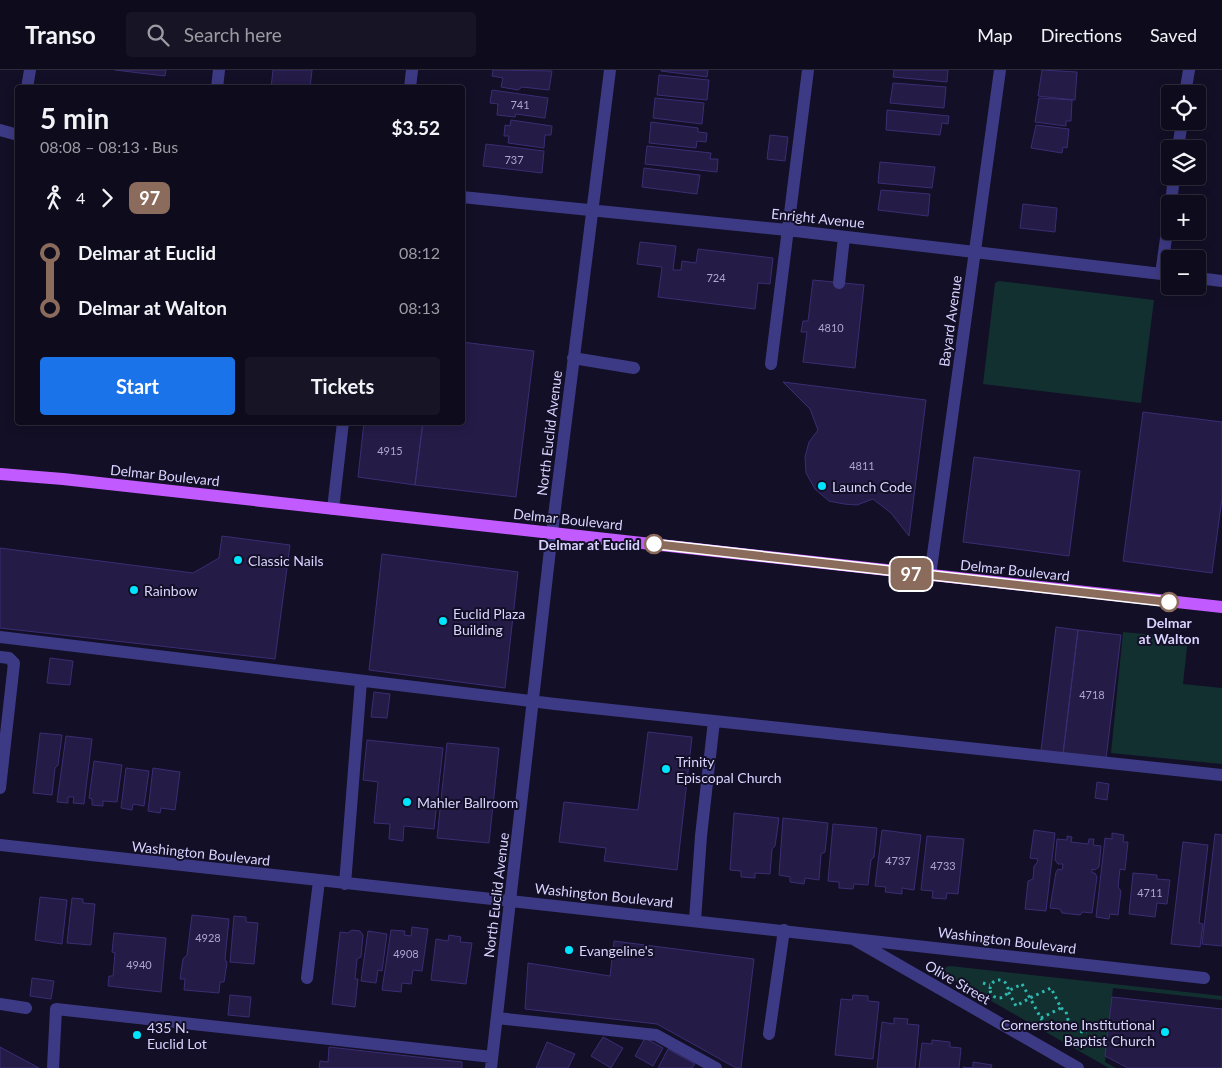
<!DOCTYPE html>
<html lang="en">
<head>
<meta charset="utf-8">
<style>
	body { margin:0; font-family:Lato,sans-serif; background:#171425; color:#f1f3f6; height:100vh; display:flex; flex-direction:column; font-size:19px; white-space:nowrap }
	* { box-sizing:border-box; margin:0 }
	p { font-size:16px; color:#9b9ba3 }
	.icon { flex:none; width:28px; height:28px; fill:none; stroke:currentColor; stroke-width:2; stroke-linecap:round; stroke-linejoin:round }
	.map { position:relative; flex:1; overflow:hidden }
	.drawer { position:absolute; left:15px; top:15px; width:450px; height:340px; display:flex; flex-direction:column; background:#0e0b1c; border-radius:5px; box-shadow:0 2px 12px #0003,0 0 0 1px #2e2b3b }
	.drawer>* { flex:none }
	.badge { padding:0 10px; border-radius:8px; font-size:18px; line-height:32px }
	.buttons { position:absolute; left:1161px; top:15px; display:grid; gap:10px }
	.buttons a { display:grid; place-items:center; width:45px; height:45px; border-radius:5px; background:#0e0b1c; box-shadow:0 2px 12px #0003,0 0 0 1px #2e2b3b; font-size:25px }
	.map>.badge { position:absolute; translate:-50% -50%; box-shadow:0 0 0 2px #fff }
	.legs { display:flex; align-items:center; gap:8px; height:55px; padding:0 25px; font-size:16px }
	.legs p { margin-inline-start:auto }
	.head { display:flex; align-items:center; justify-content:space-between; height:85px; padding:0 25px }
	h1 { font-size:28px; font-weight:700; line-height:38px }
	.primary-button { display:flex; gap:10px; margin-top:auto; padding:10px 25px }
	.primary-button a { flex:1; height:58px; border-radius:5px; background:#1a73e8; color:#fff; font-size:20px; font-weight:700; line-height:58px; text-align:center }
	.primary-button a+a { background:#171425; color:#f1f3f6 }
	ul { padding:0 25px; list-style:none }
	li { display:flex; align-items:center; gap:18px; height:55px; font-size:19px }
	li i { display:grid; place-items:center; width:8px; height:100%; margin:0 6px; background:currentColor }
	li i::after { content:''; width:12px; height:12px; margin:-6px; border:4px solid; border-radius:50%; background:#0e0b1c }
	li p { margin-inline-start:auto }
	li:first-child i { background:linear-gradient(#0000 50%,currentColor 0) }
	li:last-child i { background:linear-gradient(currentColor 50%,#0000 0) }
	header { display:flex; align-items:center; gap:30px; box-sizing:border-box; height:70px; padding:0 25px; background:#0e0b1c; border-bottom:1px solid #2e2b3b }
	header strong { font-size:24px }
	nav { display:flex; gap:28px; margin-inline-start:auto; font-size:18px }
	.search { width:350px; height:45px; background:#171425; display:flex; align-items:center; gap:12px; box-sizing:border-box; padding:0 18px; border-radius:5px; color:#9b9ba3; font-size:19px }
	.map>svg:first-child { display:block }
	.green { fill:#12302f }
	.building { fill:#241b47; stroke:#3b2d73 }
	.lines { fill:none; stroke-linecap:round; stroke-linejoin:round }
	.path { stroke:#2fb8b0; stroke-width:3; stroke-dasharray:2.5 4; stroke-linecap:butt }
	.minor { stroke:#3d3a85; stroke-width:12 }
	.major { stroke:#c25bff; stroke-width:12 }
	.line-1-casing { stroke:#fff; stroke-width:11 }
	.line-1 { stroke:#8b6b5b; stroke-width:8 }
	.poi-dot { fill:#00e5ff; stroke:#130f26; stroke-width:2 }
	.stop-1-dot { fill:#fff; stroke:#8b6b5b; stroke-width:2.5 }
	.labels { text-anchor:middle; dominant-baseline:central; stroke-width:4; stroke-linejoin:round; paint-order:stroke }
	.number-label { font-size:11px; fill:#aca6d1 }
	.street-label { font-size:14px; fill:#d9d4ff; stroke:#130f26 }
	.poi-label { font-size:14px; fill:#d9d4ff; stroke:#130f26; text-anchor:start }
	.stop-label { font-size:14px; font-weight:bold; fill:#d9d4ff; stroke:#130f26; text-anchor:end }
</style>
</head>
<body>
<header>
<strong>Transo</strong>
<div class="search"><svg class="icon" aria-label="search" viewBox="0 0 24 24"><circle cx="10" cy="10" r="6"/><path d="M15 15l6 6"/></svg>Search here</div>
<nav><a>Map</a><a>Directions</a><a>Saved</a></nav>
</header>
<div class="map">
<svg width="1222" height="998" viewBox="0 0 1222 998">
	<rect width="100%" height="100%" fill="#130f26"/>
	<path class="green" d="M999,211l155,19 -13,103 -158,-19 12,-101z
		M1123,562l65,6 -5,46 39,4v76l-111,-11z
		M950,896l272,30v4l-109,-12 -8,74 11,6h-7l-162,-92 -3,-6 2,-3z"/>
	<path class="building" d="M115,0h51l-1,6z
		M273,0h39l-2,18h-39z
		M493,0l59,1 -3,19 -27,-3 -4,3 -17,-3 2,-9 -11,-2z
		M661,0h47l-1,7 -46,-6z
		M894,0h54l-1,12 -54,-5z
		M1042,0l35,2 -2,28 -37,-4z
		M659,5l50,5 -2,20 -50,-5z
		M893,13l53,4 -2,21 -54,-5z
		M492,20l56,8 -3,20 -29,-4 -1,3 -18,-2 1,-11 -8,-1z
		M655,28l49,5 -2,21 -49,-6z
		M1039,28l33,2 -1,21h-5v5l-31,-4z
		M887,40l62,6 -1,8 -6,-1 -2,12 -54,-5z
		M511,50l41,6 -1,9h-6l-1,13 -36,-5 1,-7h-5l1,-11 5,1z
		M651,52l47,6v4l9,1 -1,9 -9,-1 -1,7 -47,-5z
		M1036,55l33,4 -2,19 -4,-1 -1,6 -31,-5z
		M770,65l18,2 -3,24 -18,-2z
		M486,74l58,7 -2,22 -59,-7z
		M647,76l64,7 -1,6h8l-1,13 -72,-8z
		M880,92l55,5 -3,21 -54,-5z
		M644,98l56,7 -3,19 -55,-7z
		M881,120l49,4 -2,22 -50,-6z
		M1023,134l34,4 -2,24 -35,-4z
		M640,172l36,4 -3,24h8l1,-9 14,2 2,-14 75,9 -3,26 -12,-1 -3,26 -97,-12 4,-30 -25,-3z
		M813,210l51,5 -9,83 -52,-6 4,-30h-6l2,-11h5z
		M462,272l72,9 -18,146 -101,-12 8,-63h39z
		M783,312l143,18 -17,136 -18,-23 -18,-14 -16,6 -13,-1 -15,-3 -14,-12 -9,-16 -1,-16 4,-15 9,-12 -8,-21z
		M1143,342l79,10v76l-10,75 -89,-12z
		M364,352h59l-8,63 -57,-8z
		M974,387l106,14 -11,85 -106,-14z
		M222,466l68,9 -15,114 -275,-31v-80l193,25 26,-15z
		M382,484l136,18 -13,116 -136,-18z
		M1056,557l22,3 -15,124 -22,-3z
		M1078,560l43,5 -15,124 -43,-5z
		M50,588l23,3 -3,24 -23,-2z
		M374,622l16,2 -3,24 -16,-1z
		M648,662l44,5 -15,133 -73,-9 2,-13 -47,-6 5,-40 74,8z
		M40,663l22,2 -4,30 -3,3 -3,27 -19,-2z
		M66,666l26,3 -8,65 -11,-1 1,-6h-6v6l-11,-1z
		M367,670l76,8 -9,81 -30,-3 -1,15 -14,-2 1,-15 -16,-1 4,-41 -15,-2z
		M447,673l52,5 -10,95 -52,-5z
		M94,691l28,4 -5,37 -14,-1v5l-11,-1v-6l-3,-1z
		M126,698l23,3 -5,35 -11,-2 -1,6 -11,-2z
		M153,698l27,4 -5,38 -14,-2 -1,5 -12,-2z
		M1097,712l12,2 -2,16 -12,-2z
		M734,743l45,5 -4,28 -3,3 -2,25 -15,-1v5l-14,-1v-6l-11,-1z
		M783,748l45,5 -3,29 -4,2 -2,26 -14,-2 -1,6 -14,-2v-5l-11,-2z
		M833,754l44,4 -3,29 -3,3 -3,25 -14,-1 -1,5 -14,-1v-6l-11,-1z
		M882,760l39,5 -7,55 -12,-2v6l-17,-2 1,-5 -11,-1z
		M1034,760l21,3 -9,78 -21,-2 3,-28 5,-2 1,-13 3,-3 1,-4 -8,-1z
		M1112,763l12,2 -1,7h5l-3,28 -5,-1 -2,18 3,4 -3,24 -8,-1 -1,5 -13,-2 9,-79 7,1z
		M1215,764l7,1v111l-20,-2z
		M927,766l37,3 -6,55 -11,-1 -1,6 -14,-1 1,-7 -12,-1z
		M1067,766l5,1 -1,5 17,2 1,-5h5l-1,6 8,1 -2,21 -4,3 -3,-1v4h3l2,4 -5,36 -9,-1 -3,3 -18,-2 -2,-4 -10,-1 6,-36 2,-3 4,1 1,-6h-5l-3,-4 2,-21 10,1z
		M1183,772l25,3 -9,78 4,1 -3,23 -29,-3z
		M1133,803l24,2v4l13,1 -3,24 -10,-1 -2,14 -26,-3z
		M40,827l27,3 -5,44 -27,-4z
		M72,828l11,1v4l12,1 -4,41 -24,-2z
		M192,845l37,4 -4,40 2,4 -3,19h-4l-1,11 -35,-3 1,-11h-5l3,-20 4,-4z
		M234,846l12,1v5l12,1 -4,41 -24,-2z
		M412,857l16,2 -6,42 -9,-1 -2,14 -9,-1 -1,9 -19,-2 9,-60 14,1 -1,4 7,1z
		M352,860l8,1 3,4 -2,22 -4,2 -2,20h3l-3,28 -23,-3 8,-72 8,1z
		M368,861l19,3 -5,37 -4,-1 -2,13 -15,-2z
		M114,863l52,5 -5,54 -53,-6 1,-10h4l2,-23 -3,-1z
		M449,865l12,2 -1,5 12,1 -6,41 -35,-4 5,-41 12,2z
		M614,871l140,18 -13,109h-5l-79,-44 -132,-15 3,-46 82,13z
		M32,908l22,3 -3,18 -21,-3z
		M230,925l21,2 -2,20 -21,-2z
		M853,925l15,1v5l11,1 -6,57 -38,-4 6,-56 11,1z
		M1112,927l110,12v59h-94l-23,-12z
		M894,948l14,1 -1,5 12,1 -4,43h-38l5,-46 12,2z
		M603,967l20,11 -12,20 -20,-12z
		M645,968l18,10 -10,18 -18,-10z
		M932,970l18,2v5l11,1 -2,20h-40l3,-25 10,1z
		M547,972l28,12 -7,14h-32z
		M0,977l39,21h-39z
		M329,977l133,15v6h-143l1,-7 8,1z
		M668,979l27,15 -3,4h-34z
		M973,992l19,3 -1,3h-28v-1l10,1z"/>
	<g class="lines">
		<path class="path" d="M990 919a9 9 0 1 1 18 0a9 9 0 1 1-18 0Z
			M983,913l7,2
			M1022,914l8,14 -14,8 -8,-15z
			M1061,938l5,3c2,13 7,22 21,21
			M1041,948l20,-10 -10,-20 -21,10 12,22"/>
		<path class="minor" d="M27,18l3,-18
			M217,18l2,-18
			M410,18l2,-18
			M1185,24l4,-24
			M0,60l18,5
			M1178,79l4,-28
			M462,127l325,33 383,45
			M1171,134l3,-28
			M1161,204l9,-64
			M1198,208l24,3
			M839,213l5,-46
			M573,288l61,10
			M771,294l37,-294
			M333,439l10,-87
			M930,506l70,-506
			M0,567l555,67 667,71
			M0,587l9,1 5,5 -14,125
			M0,775c401,45 803,87 1204,133
			M345,814l16,-203
			M695,850l6,-84 13,-115
			M855,870l223,128
			M307,908l12,-97
			M0,934l26,4
			M497,948l159,17 60,33
			M769,964l15,-104
			M53,998l3,-59 436,48
			M491,998l61,-536 58,-462"/>
		<path class="major" d="M0,404l63,5 1159,128"/>
	</g>
	<g class="lines">
		<g class="line-1-casing">
			<path id="line-1" d="M654,474l515,58"/>
		</g>
		<use href="#line-1" class="line-1"/>
	</g>
	<g class="poi-dot">
		<circle cx="822" cy="416" r="5"/>
		<circle cx="238" cy="490" r="5"/>
		<circle cx="134" cy="520" r="5"/>
		<circle cx="443" cy="551" r="5"/>
		<circle cx="666" cy="699" r="5"/>
		<circle cx="407" cy="732" r="5"/>
		<circle cx="569" cy="880" r="5"/>
		<circle cx="1165" cy="962" r="5"/>
		<circle cx="137" cy="965" r="5"/>
	</g>
	<g class="stop-1-dot">
		<circle cx="654" cy="474" r="9"/>
		<circle cx="1169" cy="532" r="9"/>
	</g>
	<g class="labels">
		<g class="number-label">
			<text x="520" y="34">741</text>
			<text x="514" y="89">737</text>
			<text x="716" y="207">724</text>
			<text x="831" y="257">4810</text>
			<text x="390" y="380">4915</text>
			<text x="862" y="395">4811</text>
			<text x="1092" y="624">4718</text>
			<text x="898" y="790">4737</text>
			<text x="943" y="795">4733</text>
			<text x="1150" y="822">4711</text>
			<text x="208" y="867">4928</text>
			<text x="406" y="883">4908</text>
			<text x="139" y="894">4940</text>
		</g>
		<g class="street-label">
			<text transform="translate(818 148) rotate(6)">Enright Avenue</text>
			<text transform="translate(950 251) rotate(-82)">Bayard Avenue</text>
			<text transform="translate(549 363) rotate(-83)">North Euclid Avenue</text>
			<text transform="translate(165 405) rotate(6)">Delmar Boulevard</text>
			<text transform="translate(568 449) rotate(6)">Delmar Boulevard</text>
			<text transform="translate(1015 500) rotate(6)">Delmar Boulevard</text>
			<text transform="translate(201 783) rotate(6)">Washington Boulevard</text>
			<text transform="translate(496 825) rotate(-83)">North Euclid Avenue</text>
			<text transform="translate(604 825) rotate(6)">Washington Boulevard</text>
			<text transform="translate(1007 870) rotate(7)">Washington Boulevard</text>
			<text transform="translate(958 912) rotate(30)">Olive Street</text>
		</g>
		<g class="poi-label">
			<text x="832" y="416">Launch Code</text>
			<text x="248" y="490">Classic Nails</text>
			<text x="144" y="520">Rainbow</text>
			<text x="453" y="543">Euclid Plaza<tspan x="453" dy="16">Building</tspan></text>
			<text x="676" y="691">Trinity<tspan x="676" dy="16">Episcopal Church</tspan></text>
			<text x="417" y="732">Mahler Ballroom</text>
			<text x="579" y="880">Evangeline's</text>
			<text x="1155" y="954" text-anchor="end">Cornerstone Institutional<tspan x="1155" dy="16">Baptist Church</tspan></text>
			<text x="147" y="957">435 N.<tspan x="147" dy="16">Euclid Lot</tspan></text>
		</g>
		<g class="stop-label">
			<text x="640" y="474">Delmar at Euclid</text>
			<text x="1169" y="552" text-anchor="middle">Delmar<tspan x="1169" dy="16">at Walton</tspan></text>
		</g>
	</g>
</svg>
<div class="buttons">
<a><svg class="icon" aria-label="locate" viewBox="0 0 24 24"><circle cx="12" cy="12" r="6"/><path d="M12 2v4M12 18v4M2 12h4M18 12h4"/></svg></a>
<a><svg class="icon" aria-label="layers" viewBox="0 0 24 24"><path d="M12 4l9 5-9 5-9-5zM3 14l9 5 9-5"/></svg></a>
<a>+</a>
<a>−</a>
</div>
<b class="badge" style="left:911px;top:504px;background:#8b6b5b;color:#fff">97</b>
<section class="drawer">
<div class="head"><div><h1>5 min</h1><p>08:08 – 08:13 · Bus</p></div><b>$3.52</b></div>
<div class="legs"><svg class="icon" aria-label="walk" viewBox="0 0 24 24"><circle cx="13" cy="4" r="2"/><path d="M13 8l-2 6 4 7M11 14l-3 7M7 12l3-4h3l4 4"/></svg>4<svg class="icon" aria-label="forward" viewBox="0 0 24 24"><path d="M9 5l7 7-7 7"/></svg><b class="badge" style="background:#8b6b5b;color:#fff">97</b></div>
<ul>
<li><i style="color:#8b6b5b"></i><b>Delmar at Euclid</b><p>08:12</p></li>
<li><i style="color:#8b6b5b"></i><b>Delmar at Walton</b><p>08:13</p></li>
</ul>
<div class="primary-button"><a>Start</a><a>Tickets</a></div>
</section>
</div>
</body>
</html>
